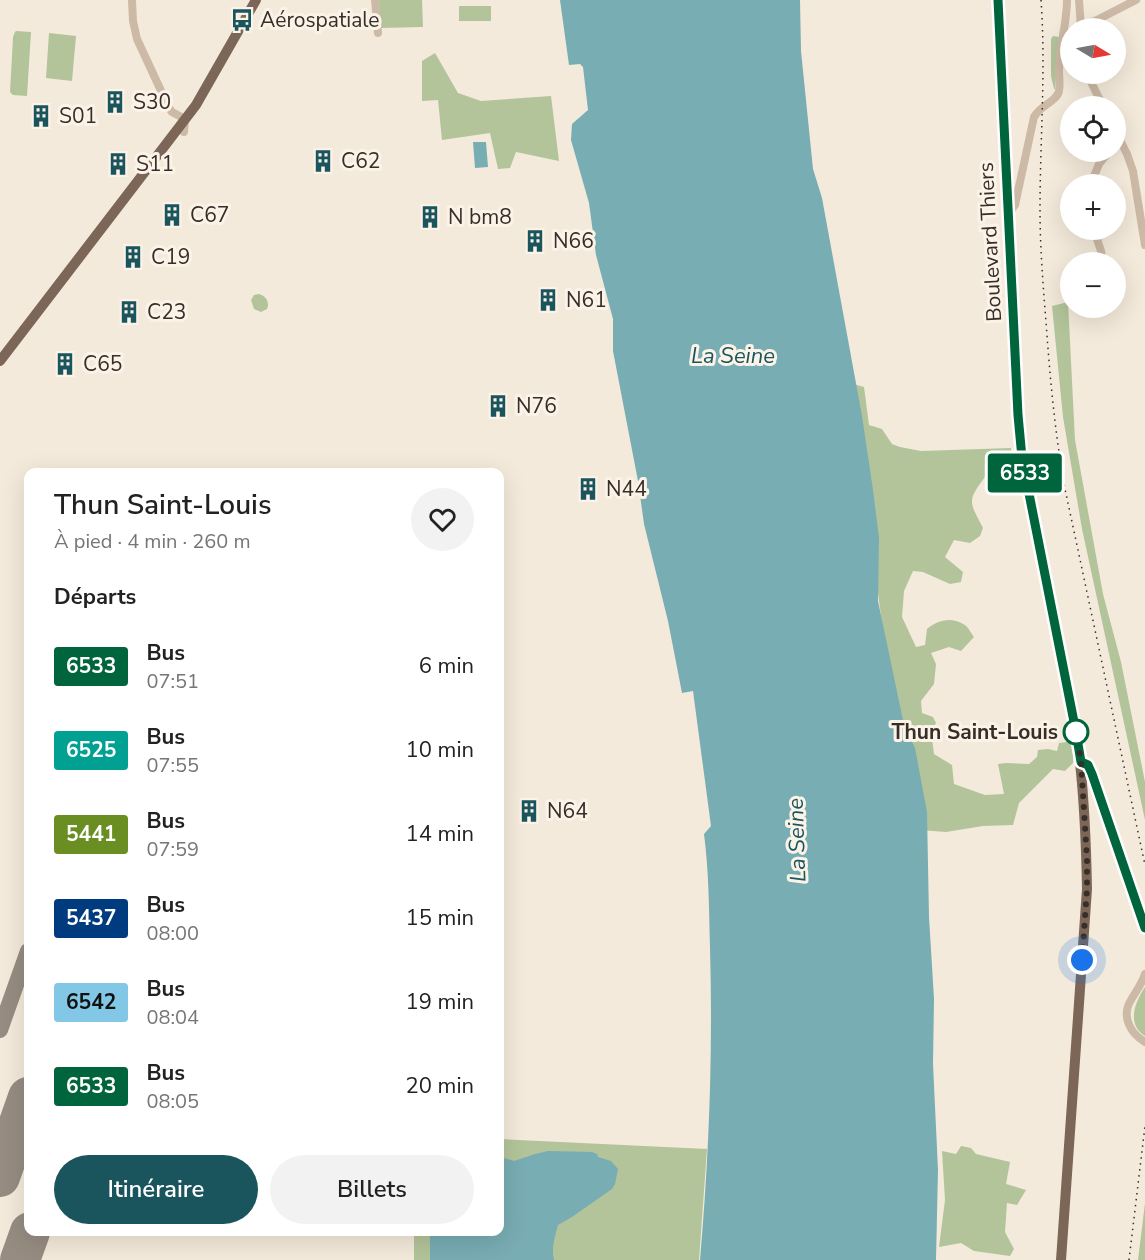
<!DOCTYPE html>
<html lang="fr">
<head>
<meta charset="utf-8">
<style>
	body { margin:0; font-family:"Nunito Sans",sans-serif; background:#f2f2f2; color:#222; height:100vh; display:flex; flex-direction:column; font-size:22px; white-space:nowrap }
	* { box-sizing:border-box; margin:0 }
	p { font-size:20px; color:#767676 }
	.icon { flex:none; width:33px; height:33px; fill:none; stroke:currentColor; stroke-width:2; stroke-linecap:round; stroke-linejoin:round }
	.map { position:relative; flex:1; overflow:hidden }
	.details { position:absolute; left:24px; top:468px; width:480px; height:768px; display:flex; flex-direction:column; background:#fff; border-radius:12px; box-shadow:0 6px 24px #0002 }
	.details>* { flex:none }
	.badge { padding:0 12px; border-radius:4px; font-size:21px; line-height:39px }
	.needle { width:39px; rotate:100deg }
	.controls { position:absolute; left:1060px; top:18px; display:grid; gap:12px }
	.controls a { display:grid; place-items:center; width:66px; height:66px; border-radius:50%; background:#fff; box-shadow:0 6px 24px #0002; font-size:30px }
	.you { position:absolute; width:30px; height:30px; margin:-15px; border:4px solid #fff; border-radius:50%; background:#1a73e8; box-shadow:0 0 0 9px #1a73e833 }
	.map>.badge { position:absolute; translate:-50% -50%; box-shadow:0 0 0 3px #fff }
	h2 { padding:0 30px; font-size:22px; line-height:54px }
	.round { display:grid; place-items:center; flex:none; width:63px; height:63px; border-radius:32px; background:#f2f2f2 }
	.overview { display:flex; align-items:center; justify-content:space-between; height:102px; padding:0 30px }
	h1 { font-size:28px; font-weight:600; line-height:45px }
	.action { display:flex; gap:12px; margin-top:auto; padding:12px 30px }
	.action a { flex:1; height:69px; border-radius:36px; background:#1a545d; color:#fff; font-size:24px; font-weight:600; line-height:69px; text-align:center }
	.action a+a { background:#f2f2f2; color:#222 }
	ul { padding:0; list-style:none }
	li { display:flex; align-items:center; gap:18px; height:84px; padding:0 30px }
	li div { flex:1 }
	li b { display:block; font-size:22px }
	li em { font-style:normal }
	li .badge { min-width:66px; font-weight:700; text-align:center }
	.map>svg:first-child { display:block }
	.green { fill:#b3c49a }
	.water { fill:#78adb3 }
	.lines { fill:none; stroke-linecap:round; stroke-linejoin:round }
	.taxiway { stroke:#968c82; stroke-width:16 }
	.runway { stroke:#968c82; stroke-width:40 }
	.minor { stroke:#cdbaa6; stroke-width:8 }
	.major { stroke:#7b6658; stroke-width:10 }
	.rail { stroke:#382e28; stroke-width:1.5; stroke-dasharray:1.5 4.5; stroke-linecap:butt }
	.line-casing { stroke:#fff; stroke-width:14 }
	.line { stroke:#00643c; stroke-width:9 }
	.walk { stroke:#382e28; stroke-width:6; stroke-dasharray:0 10.8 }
	.stop-dot { fill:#fff; stroke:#00643c; stroke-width:3 }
	.labels { text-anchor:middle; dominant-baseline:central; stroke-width:6; stroke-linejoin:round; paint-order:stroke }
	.poi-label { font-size:21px; fill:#382e28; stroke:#fbf3e8; text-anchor:start }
	.street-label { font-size:21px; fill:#382e28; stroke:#fbf3e8 }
	.stop-label { font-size:21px; font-weight:bold; fill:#382e28; stroke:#fbf3e8; text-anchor:end }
	.water-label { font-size:22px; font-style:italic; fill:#1a545d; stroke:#fbf3e8 }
</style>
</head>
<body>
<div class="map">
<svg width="1145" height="1260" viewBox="0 0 1145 1260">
	<rect width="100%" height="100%" fill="#f4eadb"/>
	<path class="green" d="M379,0h43l1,27 -43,1z
		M459,6h32v15h-32z
		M16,31l15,1 -4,64 -14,-1 -3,-3 3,-55 2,-5z
		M49,33l27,3 -4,45 -26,-3z
		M1053,36l6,1 -4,52h-1l-3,-13v-37z
		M435,53l23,40 23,8 70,-5 8,65 -43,-9 -6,16 -12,1 -8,-36 -48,7 -4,-40 -16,1v-40z
		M259,294c7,2 11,8 8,15l-6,3 -7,-3 -3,-9 3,-5z
		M1068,302l7,138 28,154 18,68 24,120v38l-63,-291 -19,-112 -11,-111z
		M850,383l14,4 5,38 13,4 10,15 8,3 21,4 90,-3 1,12 -6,2 -1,15 5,2 1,6 -10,2 -16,-10c-19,25 -15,25 -2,51l-3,8 -10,7 -16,-3 -9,17 18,15 -2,10 -11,2 -27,-12 -10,-1 -9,20 -2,26 14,30 9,-2 2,-16c11,-9 24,-13 38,-4 3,2 6,8 9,12l-13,14 -12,-4 -18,6 5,11 -2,20 -13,17 1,12 11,4 3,6 -5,9 3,22 18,11 2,19 31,11 19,-1 -6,-30 8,-1 23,1 8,-7 1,-7 10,-1 9,2 2,-8 15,-2 -1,22 -8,8 -12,-2 -34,34 -6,22 -30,1 -37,6 -26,-2 -34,-177z
		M1145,987v49c-19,-12 -10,-34 0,-49z
		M500,1139l207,10 -8,111h-285v-28h86z
		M961,1146l10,2 5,6 34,8 -4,22 20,6 -9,15 -10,-2 -2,29 9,17 -4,7 -36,-5 -13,-8 -22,4 6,-47 -3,-49 14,3z
		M1145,1203v57h-7z"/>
	<path class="water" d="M560,0h240l1,51 12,118 9,29 40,218 11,74 6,48 -1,63 26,124 11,23 12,64 2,105 5,82 -1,65 5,106 -2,90h-236c9,-103 13,-208 10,-312 -1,-38 -1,-76 -6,-114l7,-8 -18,-135 -11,2 -14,-72 -24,-97 -6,-43 -25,-130v-32l-17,-64 -7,-52 -18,-63 1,-16 16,-14 -5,-43 -3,-3 -11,1z
		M473,142h13l2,25 -13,1z
		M548,1151l44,1 5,2 1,3 13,4 7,8 -3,15 -3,5 -40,28 -14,8c-3,11 -7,24 -4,35h-124v-28h70v-75l14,4 21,-7z"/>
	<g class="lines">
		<path class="taxiway" d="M0,1030l28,-79"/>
		<path class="runway" d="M0,1177l28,-80
			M20,1260l10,-28"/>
		<path class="minor" d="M132,0l1,21 4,18 32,69 3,4 13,7 -1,13
			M375,0l3,33
			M1079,0l2,28
			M1081,26l16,-6 39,-20
			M1087,74l16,32
			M1116,132l11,22 6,17 12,74
			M1091,184l8,-20 10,-12
			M1008,209h4l3,-4 19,-88c6,-11 19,-14 24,-23 3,-6 1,-16 1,-23 0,-24 8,-47 8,-71
			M1094,230l7,21 2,11
			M1081,762l6,3 5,9 53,154
			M1145,974c-3,10 -9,17 -14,26 -10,16 -1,33 14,42"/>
		<path class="major" d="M998,0l22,444 56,288c8,51 10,104 11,157l-26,371
			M0,361l196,-256 60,-105"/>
		<path class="rail" d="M1041,0c5,70 -1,139 -1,209 0,38 3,75 6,113 4,56 9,112 19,167l80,376
			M1129,1260l16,-134"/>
	</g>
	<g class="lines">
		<g class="line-casing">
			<path id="line" d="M998,0l20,415 4,43 54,274 5,30 7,3 4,9 53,154"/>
		</g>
		<use href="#line" class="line"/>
		<path class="walk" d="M1076,732l5,30 6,97v30l-5,71"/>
	</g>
	<defs>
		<g id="bus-bare" transform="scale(1.8)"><path d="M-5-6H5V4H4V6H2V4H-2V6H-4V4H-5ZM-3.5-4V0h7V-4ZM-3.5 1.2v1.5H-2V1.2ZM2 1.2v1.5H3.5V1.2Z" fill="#1a545d" stroke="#fbf3e8" stroke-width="2.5" paint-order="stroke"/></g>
		<g id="building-bare" transform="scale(1.8)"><path d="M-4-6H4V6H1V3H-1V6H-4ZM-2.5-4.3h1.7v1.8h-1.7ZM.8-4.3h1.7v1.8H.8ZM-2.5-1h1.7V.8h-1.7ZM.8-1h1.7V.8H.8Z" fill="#1a545d" stroke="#fbf3e8" stroke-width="2.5" paint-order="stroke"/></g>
	</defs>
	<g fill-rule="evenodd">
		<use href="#bus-bare" x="242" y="20"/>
		<use href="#building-bare" x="115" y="102"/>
		<use href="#building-bare" x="41" y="116"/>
		<use href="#building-bare" x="323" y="161"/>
		<use href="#building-bare" x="118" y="164"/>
		<use href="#building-bare" x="172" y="215"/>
		<use href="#building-bare" x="430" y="217"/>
		<use href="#building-bare" x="535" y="241"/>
		<use href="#building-bare" x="133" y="257"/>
		<use href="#building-bare" x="548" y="300"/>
		<use href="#building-bare" x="129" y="312"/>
		<use href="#building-bare" x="65" y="364"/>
		<use href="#building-bare" x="498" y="406"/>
		<use href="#building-bare" x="588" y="489"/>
		<use href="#building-bare" x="529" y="811"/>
	</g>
	<circle class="stop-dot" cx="1076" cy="732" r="12"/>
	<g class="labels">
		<g class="poi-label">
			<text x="260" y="20">Aérospatiale</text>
			<text x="133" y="102">S30</text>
			<text x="59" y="116">S01</text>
			<text x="341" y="161">C62</text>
			<text x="136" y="164">S11</text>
			<text x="190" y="215">C67</text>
			<text x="448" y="217">N bm8</text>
			<text x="553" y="241">N66</text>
			<text x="151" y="257">C19</text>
			<text x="566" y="300">N61</text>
			<text x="147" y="312">C23</text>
			<text x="83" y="364">C65</text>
			<text x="516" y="406">N76</text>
			<text x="606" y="489">N44</text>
			<text x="547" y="811">N64</text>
		</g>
		<g class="street-label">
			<text transform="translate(990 242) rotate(-93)">Boulevard Thiers</text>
		</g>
		<g class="stop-label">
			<text x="1058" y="732">Thun Saint-Louis</text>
		</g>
		<g class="water-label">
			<text x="733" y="356">La Seine</text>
			<text transform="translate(797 840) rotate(-92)">La Seine</text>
		</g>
	</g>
</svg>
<div class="controls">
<a><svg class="needle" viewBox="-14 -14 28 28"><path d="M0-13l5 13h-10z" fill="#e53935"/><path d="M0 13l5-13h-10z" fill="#767676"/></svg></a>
<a><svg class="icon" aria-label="locate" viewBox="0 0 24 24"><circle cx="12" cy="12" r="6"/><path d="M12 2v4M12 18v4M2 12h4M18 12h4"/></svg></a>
<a>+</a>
<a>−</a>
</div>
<div class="you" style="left:1082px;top:960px"></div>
<b class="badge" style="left:1025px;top:473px;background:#00643c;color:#fff">6533</b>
<section class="details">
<div class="overview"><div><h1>Thun Saint-Louis</h1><p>À pied · 4 min · 260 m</p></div><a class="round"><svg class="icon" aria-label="heart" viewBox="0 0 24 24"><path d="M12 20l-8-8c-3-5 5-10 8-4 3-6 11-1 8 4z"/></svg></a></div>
<h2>Départs</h2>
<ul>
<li><span class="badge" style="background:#00643c;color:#fff">6533</span><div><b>Bus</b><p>07:51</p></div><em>6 min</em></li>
<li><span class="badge" style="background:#00a092;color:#fff">6525</span><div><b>Bus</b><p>07:55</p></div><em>10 min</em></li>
<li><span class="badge" style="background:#6b8e23;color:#fff">5441</span><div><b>Bus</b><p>07:59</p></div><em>14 min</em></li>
<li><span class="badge" style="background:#003b80;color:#fff">5437</span><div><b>Bus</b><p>08:00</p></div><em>15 min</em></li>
<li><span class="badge" style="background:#82c8e6;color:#111">6542</span><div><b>Bus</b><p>08:04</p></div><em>19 min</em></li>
<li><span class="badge" style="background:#00643c;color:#fff">6533</span><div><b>Bus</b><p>08:05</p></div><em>20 min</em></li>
</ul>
<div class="action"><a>Itinéraire</a><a>Billets</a></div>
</section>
</div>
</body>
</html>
